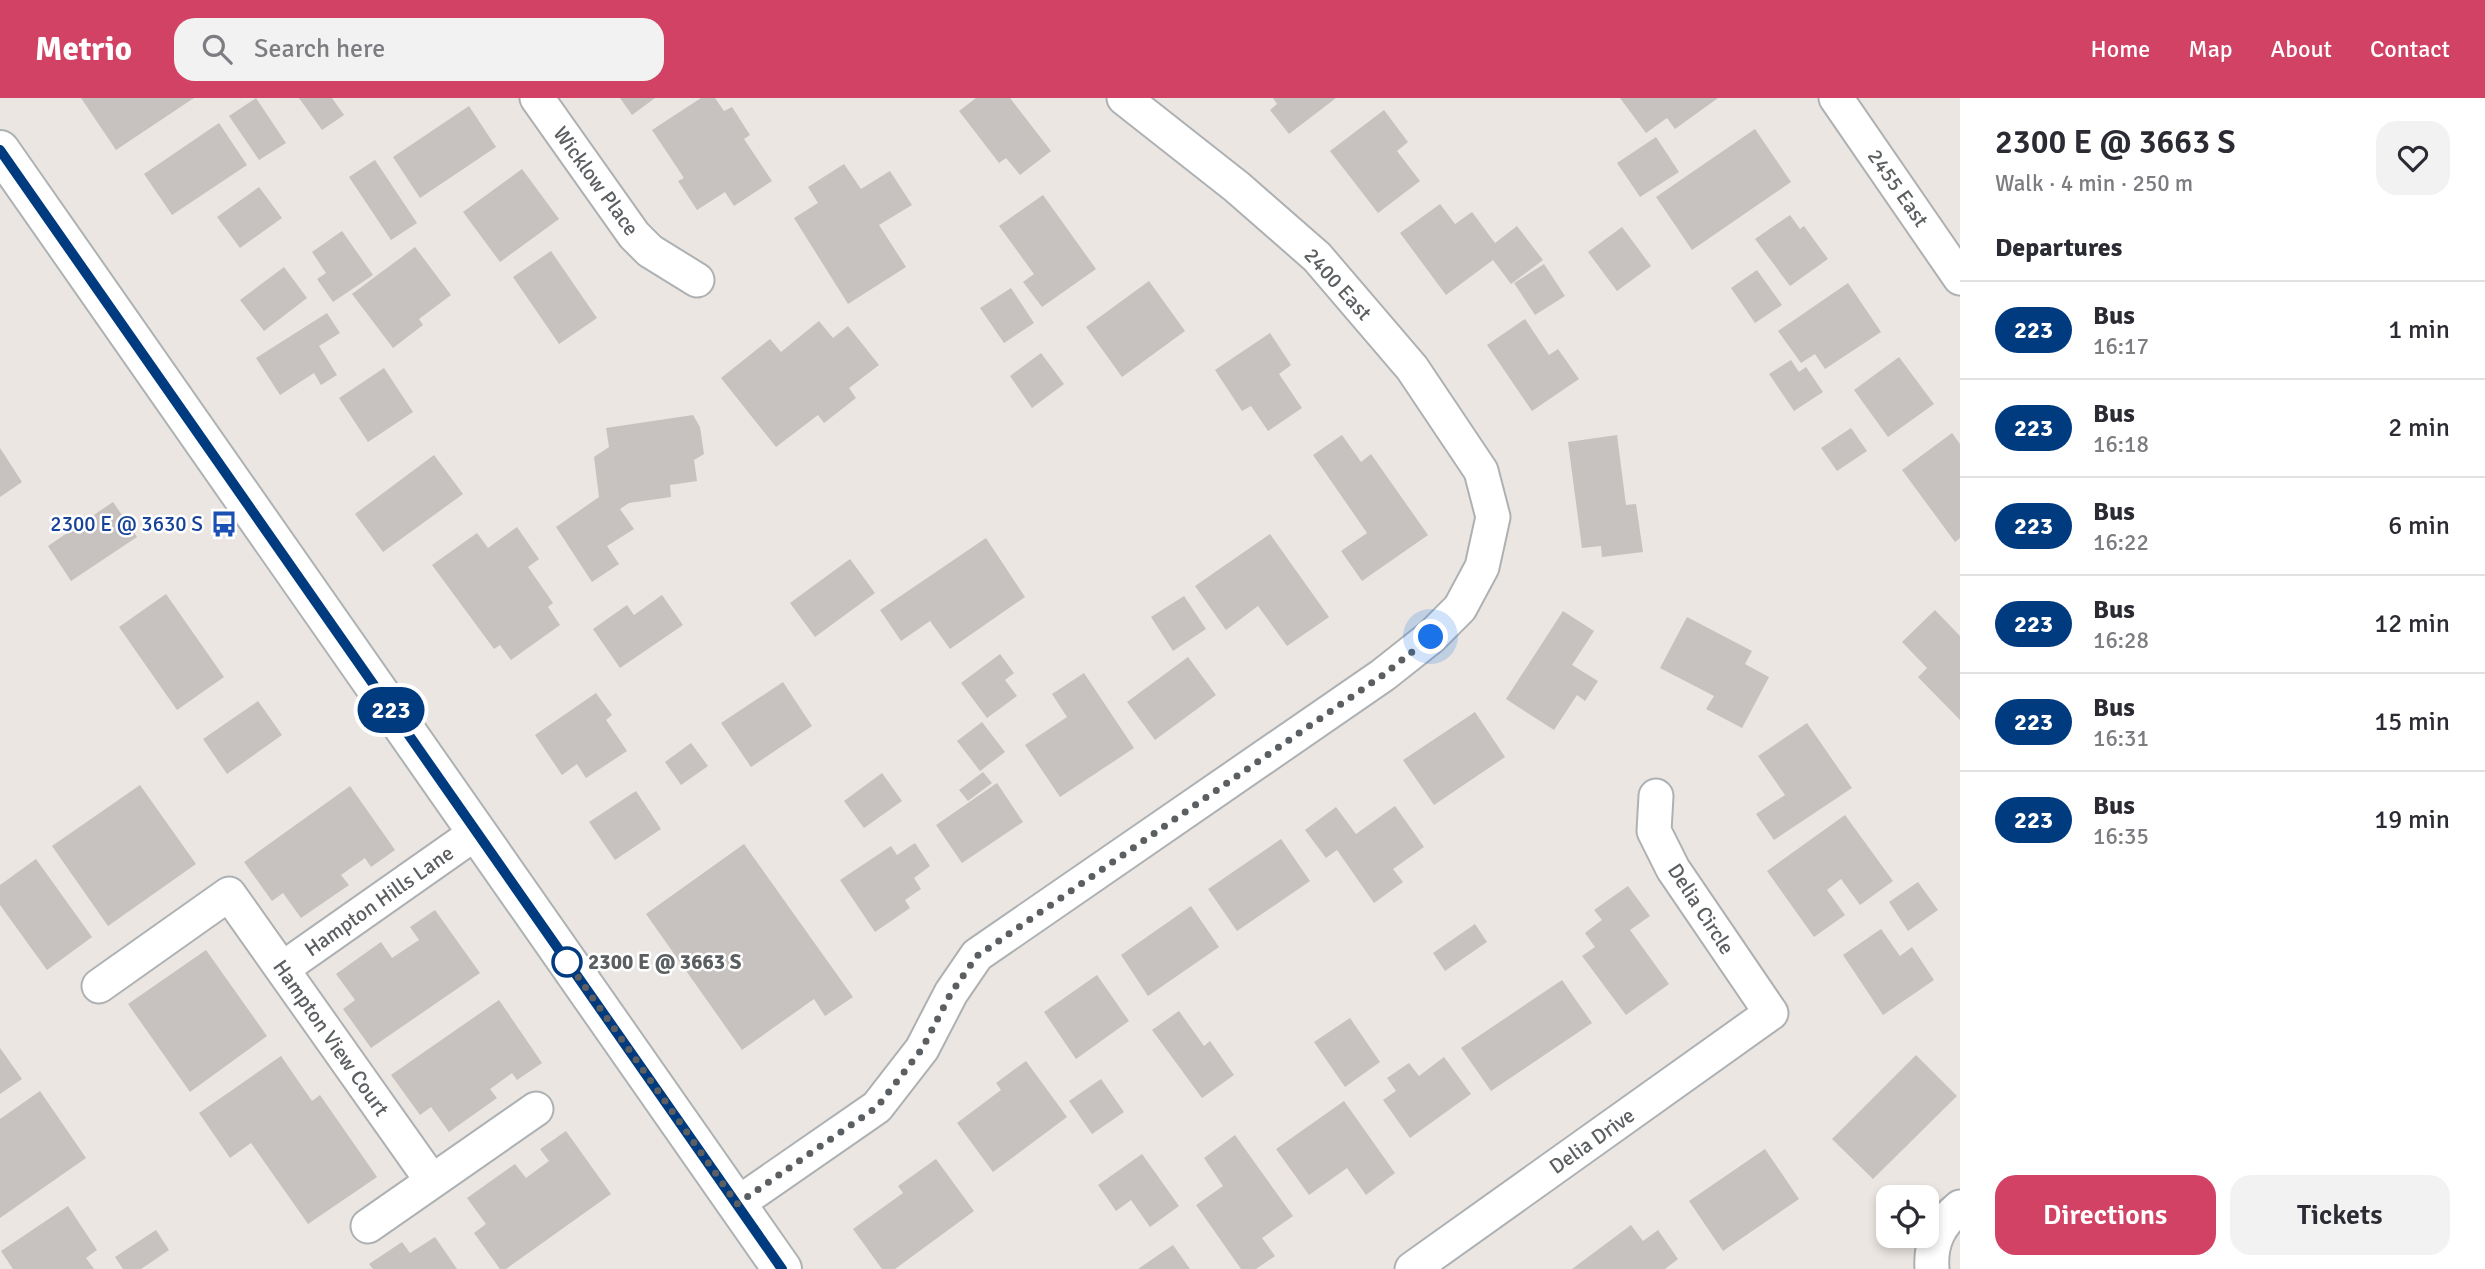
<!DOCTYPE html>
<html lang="en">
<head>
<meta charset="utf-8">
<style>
	body { margin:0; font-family:Signika,sans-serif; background:#f2f2f3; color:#2b2b33; height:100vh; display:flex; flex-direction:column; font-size:26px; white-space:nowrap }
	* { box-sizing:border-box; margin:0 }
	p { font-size:23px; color:#7c7c81 }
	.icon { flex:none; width:38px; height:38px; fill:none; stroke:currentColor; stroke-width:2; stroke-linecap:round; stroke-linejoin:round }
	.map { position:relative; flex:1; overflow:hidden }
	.sheet { display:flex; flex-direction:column; background:#fff; width:525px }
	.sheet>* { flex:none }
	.badge { padding:0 14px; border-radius:23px; font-size:24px; line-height:46px }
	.buttons { position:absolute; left:1876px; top:1087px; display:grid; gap:14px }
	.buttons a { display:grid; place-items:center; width:63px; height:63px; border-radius:14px; background:#fff; box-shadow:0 4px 10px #0003; font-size:35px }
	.you { position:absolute; width:35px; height:35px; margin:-18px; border:5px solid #fff; border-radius:50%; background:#1a73e8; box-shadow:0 0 0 10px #1a73e833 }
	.map>.badge { position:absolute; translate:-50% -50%; box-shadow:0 0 0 4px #fff }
	h2 { padding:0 35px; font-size:26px; line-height:63px }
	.round { display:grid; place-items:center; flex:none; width:74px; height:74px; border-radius:21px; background:#f2f2f3 }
	.summary { display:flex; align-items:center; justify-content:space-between; height:119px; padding:0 35px }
	h1 { font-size:33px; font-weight:600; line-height:52px }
	.button { display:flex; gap:14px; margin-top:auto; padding:14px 35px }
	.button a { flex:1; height:80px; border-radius:21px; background:#d24265; color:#fff; font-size:28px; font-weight:600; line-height:80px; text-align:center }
	.button a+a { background:#f2f2f3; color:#2b2b33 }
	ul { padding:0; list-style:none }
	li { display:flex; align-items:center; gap:21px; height:98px; padding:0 35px; border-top:2px solid #e1e1e2 }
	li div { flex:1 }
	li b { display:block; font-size:26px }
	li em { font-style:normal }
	li .badge { min-width:77px; font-weight:700; text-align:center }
	header { display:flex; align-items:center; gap:42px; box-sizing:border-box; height:98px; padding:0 35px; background:#d24265; color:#fff }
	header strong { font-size:33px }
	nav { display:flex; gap:38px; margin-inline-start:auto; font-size:24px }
	.search { width:490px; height:63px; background:#f2f2f3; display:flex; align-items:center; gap:18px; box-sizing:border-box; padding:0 24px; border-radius:21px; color:#7c7c81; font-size:26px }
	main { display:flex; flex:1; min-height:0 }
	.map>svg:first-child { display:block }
	.building { fill:#c7c1bf }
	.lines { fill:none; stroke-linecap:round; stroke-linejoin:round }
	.minor-casing { stroke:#aeb1b3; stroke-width:37 }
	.secondary-casing { stroke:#adb2b4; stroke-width:42 }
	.minor { stroke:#fff; stroke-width:33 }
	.secondary { stroke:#fff; stroke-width:38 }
	.line-casing { stroke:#fff; stroke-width:16 }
	.line { stroke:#003b80; stroke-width:10 }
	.walk { stroke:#5b5f61; stroke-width:7; stroke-dasharray:0 12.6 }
	.stop-dot { fill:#fff; stroke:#003b80; stroke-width:3.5 }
	.labels { text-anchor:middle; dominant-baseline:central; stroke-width:5; stroke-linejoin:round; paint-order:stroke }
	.street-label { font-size:21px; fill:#5b5f61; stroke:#fff }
	.transit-label { font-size:21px; fill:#164399; stroke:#fff; text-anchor:end }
	.stop-label { font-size:21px; font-weight:bold; fill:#5b5f61; stroke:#fff; text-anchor:start }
</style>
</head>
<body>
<header>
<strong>Metrio</strong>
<div class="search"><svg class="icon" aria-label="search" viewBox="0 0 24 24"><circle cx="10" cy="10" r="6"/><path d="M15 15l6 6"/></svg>Search here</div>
<nav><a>Home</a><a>Map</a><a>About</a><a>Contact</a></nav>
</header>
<main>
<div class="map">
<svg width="1960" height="1171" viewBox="0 0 1960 1171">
	<rect width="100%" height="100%" fill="#ebe6e2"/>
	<path class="building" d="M81,0h113l-78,52z
		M256,0l30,45 -27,17 -30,-44z
		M299,0h33l12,17 -22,15z
		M620,0h35l-23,17z
		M701,0h14l9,13 8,-4 18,28 -6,4 28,42 -38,25 -9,-14 -28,18 -19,-29 6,-3 -32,-48z
		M976,0h34l41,53 -31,24 -14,-17 -7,5 -40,-52z
		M1273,0h63l-47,36 -19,-24 7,-6z
		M1620,0h98l-43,31 -8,-11 -21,15z
		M469,8l27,41 -76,51 -27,-41z
		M1384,12l24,32 -11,9 23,30 -42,32 -48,-62z
		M219,25l28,42 -75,50 -28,-41z
		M1755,31l36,53 -99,68 -36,-53z
		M1656,39l23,35 -39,25 -23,-34z
		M375,62l42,63 -26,17 -42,-63z
		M844,66l17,25 29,-18 22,34 -33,20 27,42 -58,37 -54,-86 24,-15 -10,-16z
		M522,71l37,50 -59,43 -37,-50z
		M259,89l23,31 -42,30 -23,-31z
		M1043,97l53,74 -54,38 -19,-25 11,-8 -35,-48z
		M1440,106l15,20 17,-12 23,31 22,-17 26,34 -32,24 -18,-24 -47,35 -46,-62z
		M1790,117l10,14 4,-3 24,33 -38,27 -35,-47z
		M1622,129l29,39 -34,25 -29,-39z
		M342,133l31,44 -40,27 -16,-23 9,-6 -14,-21z
		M415,149l36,48 -32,24 4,6 -30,23 -41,-54z
		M551,153l46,67 -38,26 -46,-67z
		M1544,166l21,32 -30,19 -21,-32z
		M284,169l23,31 -43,33 -24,-31z
		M1757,172l25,35 -27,18 -24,-35z
		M1149,183l36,50 -63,46 -36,-50z
		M1848,185l33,49 -56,37 -10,-15 -14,9 -23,-32z
		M1011,190l23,35 -30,20 -24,-35z
		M327,215l13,20 -21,13 18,29 -16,10 -7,-12 -34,22 -24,-37z
		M1525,221l24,36 9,-6 21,30 -47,32 -45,-66z
		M819,223l14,17 15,-12 31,39 -30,23 7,10 -32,25 -6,-8 -42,32 -55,-69 49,-39 11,13z
		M1270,235l21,32 -12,9 23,34 -34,23 -17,-25 -9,5 -27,-41z
		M1041,255l23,31 -32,24 -22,-32z
		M1899,259l35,47 -46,33 -34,-47z
		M1791,262l8,12 7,-5 17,25 -29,19 -25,-37z
		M384,270l29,44 -45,30 -29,-44z
		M693,317l7,12 4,27 -10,6 3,21 -27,4 1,12 -42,6 -9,6 14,20 -27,17 12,18 -27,18 -36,-55 43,-30 -5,-40 15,-10 -3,-19z
		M1851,330l16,23 -30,20 -16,-23z
		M1952,335l8,11v94l-5,4 -53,-72z
		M1342,337l19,27 10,-8 57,81 -66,46 -21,-30 26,-18 -54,-78z
		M1617,337l9,70 10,-1 7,48 -41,5 -1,-11 -19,2 -14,-106z
		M0,350l22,34 -22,15z
		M434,357l29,39 -80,58 -28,-38z
		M113,404l24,35 -66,44 -23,-35z
		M517,429l22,32 -11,8 25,36 -5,4 12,18 -49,35 -11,-15 -6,4 -62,-84 45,-32 11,15z
		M1270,436l59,83 -42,29 -29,-40 -32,24 -31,-44z
		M986,440l39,59 -75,52 -20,-28 -29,20 -21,-31z
		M850,461l25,34 -60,44 -25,-34z
		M166,496l58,83 -47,33 -58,-83z
		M662,497l21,30 -63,43 -27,-39 34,-24 7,10z
		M1184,498l22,33 -33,22 -22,-34z
		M1935,512l25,26v84l-42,-43 9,-9 -25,-26z
		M1563,513l31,20 -22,34 26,16 -13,20 -8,-6 -23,35 -48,-31z
		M1687,519l65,34 -7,13 24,13 -27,51 -36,-19 8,-13 -54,-28z
		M1000,556l14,19 -9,7 12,16 -30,22 -26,-35z
		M1188,559l28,38 -61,45 -28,-38z
		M1084,575l50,75 -74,49 -35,-52 42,-28 -15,-23z
		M783,584l29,44 -61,41 -30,-44z
		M596,595l16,22 -6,5 21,31 -41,27 -9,-14 -15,11 -27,-40z
		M258,603l24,34 -55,39 -24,-35z
		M1475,614l30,45 -71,48 -31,-45z
		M982,624l23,30 -25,19 -23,-30z
		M1807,625l45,65 -78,52 -18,-26 29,-19 -27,-39z
		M691,645l17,23 -27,19 -16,-23z
		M983,674l9,11 -24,18 -9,-11z
		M882,675l20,28 -38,27 -20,-27z
		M997,685l26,39 -61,41 -26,-38z
		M140,687l56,79 -88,62 -56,-80z
		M350,688l45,64 -24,17 -6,-9 -24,17 8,10 -48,33 -18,-25 -11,8 -28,-39z
		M636,693l25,38 -46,31 -26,-38z
		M1395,708l29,41 -31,22 10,13 -29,21 -37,-53 -11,8 -21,-28 31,-23 20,27z
		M1845,717l48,66 -33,24 -19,-26 -14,11 18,25 -31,22 -47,-66z
		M1281,741l29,42 -73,50 -29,-42z
		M915,745l15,23 -16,12 7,11 -16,11 5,8 -35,24 -35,-52 51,-34 6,9z
		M744,746l109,153 -28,19 -11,-17 -72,51 -96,-136z
		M36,761l56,78 -45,33 -47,-65v-20z
		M1918,784l20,28 -30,21 -19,-29z
		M1628,788l22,30 -20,14 39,54 -43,31 -44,-59 13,-9 -10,-14 17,-13 -8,-10z
		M1191,808l28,41 -71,49 -27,-41z
		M435,812l45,63 -109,75 -28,-39 12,-9 -19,-26 45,-32 11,16 27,-18 -9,-13z
		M1475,826l12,18 -42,29 -12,-18z
		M1881,831l19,27 12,-9 22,33 -51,35 -40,-60z
		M206,852l61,86 -77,56 -62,-88z
		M1097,877l32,46 -53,38 -32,-47z
		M1562,882l30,43 -101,68 -30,-43z
		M499,902l43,63 -25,17 -5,-7 -22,16 7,9 -48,34 -18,-25 -11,8 -29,-40z
		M1179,913l25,35 6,-5 24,34 -32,23 -50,-68z
		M1350,920l30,44 -35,25 -31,-45z
		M0,950l22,31 -22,15z
		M1916,957l41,41 -84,83 -41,-40z
		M281,958l31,45 8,-6 57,82 -69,47 -57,-81 -21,15 -31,-45z
		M1444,959l27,37 -61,44 -27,-38 13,-9 -9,-13 22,-15 10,13z
		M1026,963l41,56 -74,55 -36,-49 44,-33 -5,-7z
		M1101,981l23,33 -32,22 -23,-33z
		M40,993l46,67 -86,60v-99z
		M1344,1003l51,72 -29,22 -19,-27 -38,27 -33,-46z
		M566,1033l45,63 -105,75h-6l-26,-36 12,-9 -19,-26 48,-34 11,14 23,-17 -9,-12z
		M1235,1037l58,81 -31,22 13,18 -19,13h-15l-45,-64 27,-19 -19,-28z
		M1765,1051l34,50 -76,52 -34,-50z
		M1142,1056l37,52 -29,21 -19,-27 -15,11 -18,-26z
		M936,1061l38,52 -79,58h-13l-29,-40 50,-36 -5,-7z
		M68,1108l29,44 -11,8 8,11h-81l-12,-18z
		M1631,1127l12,16 15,-11 20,29 -13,10h-93z
		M156,1132l13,20 -28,19h-18l-8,-12z
		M435,1139l22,32h-84l-4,-5 33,-22 8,11z
		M1173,1147l17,24h-52z"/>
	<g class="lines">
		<g class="minor-casing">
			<path id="minor" d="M537,0l97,137 16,16 47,29
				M1836,0l124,180
				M282,871l195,-137
				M99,888l130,-92 203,287
				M737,1106l140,-97 45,-58 29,-56 26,-38 406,-280 48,-38 29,-29 22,-41 11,-50 -12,-46 -69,-103 -95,-111 -80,-70 -113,-89
				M368,1128l168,-117
				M1412,1171l359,-256 -98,-144 -19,-38 2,-35
				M1932,1171c-2,-26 7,-45 28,-62"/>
		</g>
		<g class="secondary-casing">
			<path id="secondary" d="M0,52l782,1119"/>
		</g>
		<use href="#minor" class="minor"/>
		<use href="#secondary" class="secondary"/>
	</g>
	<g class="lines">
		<g class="line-casing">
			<path id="line" d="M0,52l782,1119"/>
		</g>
		<use href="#line" class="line"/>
		<path class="walk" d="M567,864l-5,-8 175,250 140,-97 45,-58 29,-56 26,-37 406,-281 48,-38"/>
	</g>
	<defs>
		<g id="bus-bare" transform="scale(2.1)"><path d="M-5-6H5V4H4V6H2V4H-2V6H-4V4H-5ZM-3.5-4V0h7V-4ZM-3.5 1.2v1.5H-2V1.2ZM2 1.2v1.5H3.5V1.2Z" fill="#1a4fb4" stroke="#fff" stroke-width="2.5" paint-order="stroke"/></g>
	</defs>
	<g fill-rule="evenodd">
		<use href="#bus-bare" x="224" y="426"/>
	</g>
	<circle class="stop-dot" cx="567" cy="864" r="14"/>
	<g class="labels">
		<g class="street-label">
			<text transform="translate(596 83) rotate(54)">Wicklow Place</text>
			<text transform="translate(1898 90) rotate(55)">2455 East</text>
			<text transform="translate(1338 186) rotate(48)">2400 East</text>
			<text transform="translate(379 803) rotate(-35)">Hampton Hills Lane</text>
			<text transform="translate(1701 811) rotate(57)">Delia Circle</text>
			<text transform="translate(331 940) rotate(55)">Hampton View Court</text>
			<text transform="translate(1592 1043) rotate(-35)">Delia Drive</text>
		</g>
		<g class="transit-label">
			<text x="203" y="426">2300 E @ 3630 S</text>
		</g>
		<g class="stop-label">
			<text x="588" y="864">2300 E @ 3663 S</text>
		</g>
	</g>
</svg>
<div class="buttons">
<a><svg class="icon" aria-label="locate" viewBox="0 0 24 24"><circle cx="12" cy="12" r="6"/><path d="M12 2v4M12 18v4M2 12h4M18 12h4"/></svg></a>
</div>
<div class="you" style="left:1431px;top:539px"></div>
<b class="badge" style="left:391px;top:612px;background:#003b80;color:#fff">223</b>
</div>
<section class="sheet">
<div class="summary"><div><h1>2300 E @ 3663 S</h1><p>Walk · 4 min · 250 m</p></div><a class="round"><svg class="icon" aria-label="heart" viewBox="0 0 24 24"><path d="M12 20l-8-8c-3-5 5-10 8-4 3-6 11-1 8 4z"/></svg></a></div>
<h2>Departures</h2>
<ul>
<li><span class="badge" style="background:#003b80;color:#fff">223</span><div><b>Bus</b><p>16:17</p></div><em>1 min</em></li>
<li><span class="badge" style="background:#003b80;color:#fff">223</span><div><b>Bus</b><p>16:18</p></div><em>2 min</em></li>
<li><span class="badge" style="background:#003b80;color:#fff">223</span><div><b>Bus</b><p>16:22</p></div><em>6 min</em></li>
<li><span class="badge" style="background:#003b80;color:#fff">223</span><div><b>Bus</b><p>16:28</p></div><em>12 min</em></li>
<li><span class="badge" style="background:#003b80;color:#fff">223</span><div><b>Bus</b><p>16:31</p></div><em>15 min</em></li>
<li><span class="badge" style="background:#003b80;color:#fff">223</span><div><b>Bus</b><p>16:35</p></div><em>19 min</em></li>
</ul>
<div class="button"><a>Directions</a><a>Tickets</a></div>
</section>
</main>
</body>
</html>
